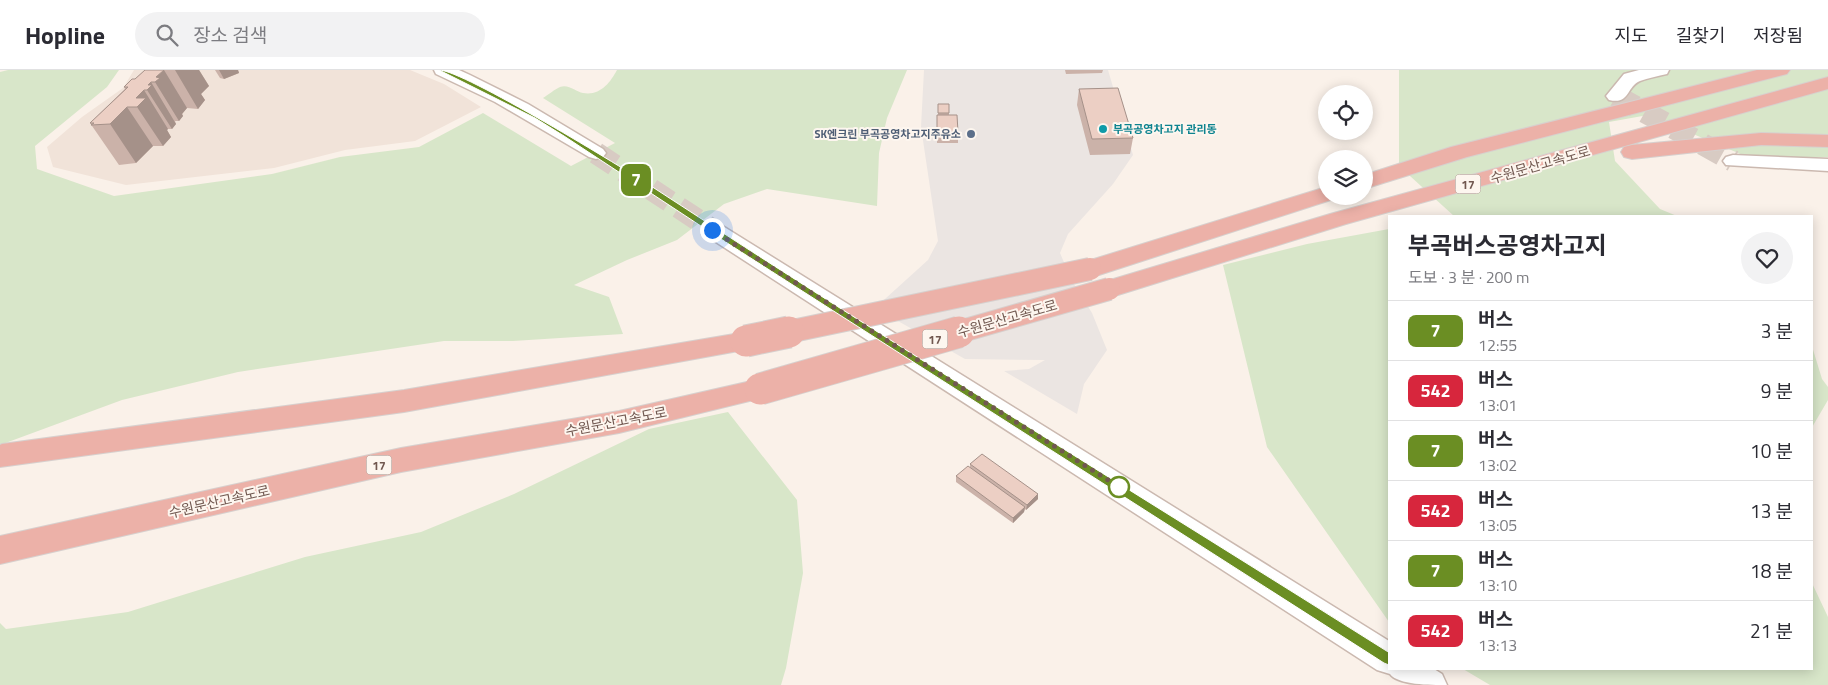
<!DOCTYPE html>
<html lang="ko">
<head>
<meta charset="utf-8">
<style>
	body { margin:0; font-family:"Titillium Web","Noto Sans KR",sans-serif; background:#f2f2f3; color:#2b2b33; height:100vh; display:flex; flex-direction:column; font-size:19px; white-space:nowrap }
	* { box-sizing:border-box; margin:0 }
	p { font-size:16px; color:#7c7c81 }
	.icon { flex:none; width:28px; height:28px; fill:none; stroke:currentColor; stroke-width:2; stroke-linecap:round; stroke-linejoin:round }
	.map { position:relative; flex:1; overflow:hidden }
	.side { position:absolute; left:1388px; top:145px; width:425px; height:455px; display:flex; flex-direction:column; background:#fff; border-radius:0px; box-shadow:0 2px 12px #0003 }
	.side>* { flex:none }
	.badge { padding:0 10px; border-radius:8px; font-size:18px; line-height:32px }
	.controls { position:absolute; left:1318px; top:15px; display:grid; gap:10px }
	.controls a { display:grid; place-items:center; width:55px; height:55px; border-radius:50%; background:#fff; box-shadow:0 2px 12px #0003; font-size:25px }
	.you { position:absolute; width:25px; height:25px; margin:-12px; border:4px solid #fff; border-radius:50%; background:#1a73e8; box-shadow:0 0 0 8px #1a73e833 }
	.map>.badge { position:absolute; translate:-50% -50%; box-shadow:0 0 0 2px #fff }
	.round { display:grid; place-items:center; flex:none; width:52px; height:52px; border-radius:26px; background:#f2f2f3 }
	.head { display:flex; align-items:center; justify-content:space-between; height:85px; padding:0 20px }
	h1 { font-size:24px; font-weight:700; line-height:38px }
	ul { padding:0; list-style:none }
	li { display:flex; align-items:center; gap:15px; height:60px; padding:0 20px; border-top:1px solid #e1e1e2 }
	li div { flex:1 }
	li b { display:block; font-size:19px }
	li em { font-style:normal }
	li .badge { min-width:55px; font-weight:700; text-align:center }
	header { display:flex; align-items:center; gap:30px; box-sizing:border-box; height:70px; padding:0 25px; background:#fff; border-bottom:1px solid #e1e1e2 }
	header strong { font-size:24px }
	nav { display:flex; gap:28px; margin-inline-start:auto; font-size:18px }
	.search { width:350px; height:45px; background:#f2f2f3; display:flex; align-items:center; gap:12px; box-sizing:border-box; padding:0 18px; border-radius:28px; color:#7c7c81; font-size:19px }
	.map>svg:first-child { display:block }
	.residential { fill:#f1e3d9 }
	.industrial { fill:#ebe5e2 }
	.green { fill:#d8e6c9 }
	.lines { fill:none; stroke-linecap:round; stroke-linejoin:round }
	.minor-tunnel { stroke:#d8cbc3; stroke-width:22; stroke-dasharray:22 11; stroke-linecap:butt }
	.minor-casing { stroke:#cbb9b0; stroke-width:3 }
	.highway-casing { stroke:#d7d0ce; stroke-width:2 }
	.minor { fill:#fff; fill-rule:evenodd }
	.highway { fill:#ecb1a8; fill-rule:evenodd }
	.highway-bridge-far1-casing { stroke:#d7d0ce; stroke-width:24; stroke-linecap:butt }
	.highway-bridge-casing { stroke:#d7d0ce; stroke-width:33; stroke-linecap:butt }
	.highway-bridge-far1 { stroke:#ecb1a8; stroke-width:22 }
	.highway-bridge { stroke:#ecb1a8; stroke-width:31 }
	.wall { fill:#cbb2a9 }
	.shaded-wall { fill:#a59189 }
	.building { fill:#eccfc4; stroke:#a59189 }
	.line { fill:#6b8e23; stroke:#fff }
	.walk { stroke:#715850; stroke-width:5; stroke-dasharray:0 9 }
	.culture-dot { fill:#0f9aa8; stroke:#fdf6ef; stroke-width:2 }
	.service-dot { fill:#5c6f8a; stroke:#fdf6ef; stroke-width:2 }
	.stop-dot { fill:#fff; stroke:#6b8e23; stroke-width:2.5 }
	.labels { text-anchor:middle; dominant-baseline:central; stroke-width:4; stroke-linejoin:round; paint-order:stroke }
	.far-culture-label { font-size:11px; font-weight:bold; fill:#0d838f; stroke:#fdf6ef; text-anchor:start }
	.far-service-label { font-size:11px; font-weight:bold; fill:#4e5e75; stroke:#fdf6ef; text-anchor:end }
	.shield { fill:#fdf6ef; stroke:#9b8780; stroke-width:1 }
	.shield-label { font-size:12px; font-weight:bold; fill:#715850 }
	.street-label { font-size:14px; fill:#715850; stroke:#fdf6ef }
</style>
</head>
<body>
<header>
<strong>Hopline</strong>
<div class="search"><svg class="icon" aria-label="search" viewBox="0 0 24 24"><circle cx="10" cy="10" r="6"/><path d="M15 15l6 6"/></svg>장소 검색</div>
<nav><a>지도</a><a>길찾기</a><a>저장됨</a></nav>
</header>
<div class="map">
<svg width="1828" height="615" viewBox="0 0 1828 615">
	<rect width="100%" height="100%" fill="#faf1e9"/>
	<path class="residential" d="M134,0h276l34,14 37,23 -66,34 -70,9 -71,18 -148,17 -73,-18 -6,-20 35,-30 41,-29z"/>
	<path class="industrial" d="M924,0h184l25,85 -20,29 -45,50 -8,19 12,28 20,32 15,37 -23,34 -7,30 -73,-43 25,-2 16,-9 -80,-1 -90,-51 53,-48 10,-19 -17,-114z"/>
	<path class="green" d="M8,0h111l-12,17 -72,59 2,23 77,27 158,-22 68,-17 79,-10 64,-34 88,53 44,-23 -72,-45c5,-3 12,-9 17,-11 9,-3 16,5 23,6 17,3 27,-10 34,-23h290l-20,48 -8,35 -2,53 -110,-17 -43,15 -47,36 -50,20 -53,25 35,12 14,37 -110,7h-69l-206,31 -116,28 -122,45v-373z
		M1399,0h429v87l-78,1 -102,-43 -39,7 6,39 45,48 17,7h-223l-55,-50z
		M1389,159v393l-122,-175 -44,-182 84,-21z
		M1811,273l11,36 6,8v13l-17,29z
		M728,342l69,88 6,73 -17,95 -5,17h-781v-62l6,6 122,-17 177,-55 116,-25 93,-38 135,-65z
		M1811,511l17,36v68h-338l-27,-16h348z"/>
	<g class="lines">
		<path class="minor-tunnel" d="M1616,26l117,65
			M596,83l117,77"/>
		<g class="minor-casing">
			<path id="minor" d="M434,0h25l11,5 58,29 75,45 3,4 -3,4 -7,2 -7,-2 -94,-55 -59,-28z
				M1639,0h30l-2,4c-9,2 -19,4 -27,7 -14,6 -10,24 -31,19l-3,-4 18,-22z
				M1733,85l95,4v12l-102,-6 -3,-4 3,-4z
				M713,153l8,2 668,416v28h45l8,5 5,11c-17,0 -49,0 -57,-11l-13,-4 -672,-435 -3,-5 3,-5z"/>
		</g>
		<g class="highway-casing">
			<path id="highway" d="M1757,0h33l-3,4 -320,83 -103,32v-14l87,-28z
				M1828,7v12l-482,135 -228,71 -9,2 -9,-2 -4,-6 4,-6 230,-69z
				M1761,63l67,2v12l-67,-2 -129,14 -8,-2 -3,-5 3,-5 8,-2z
				M1326,117v9h10l-2,3 -235,76 -9,2 -9,-2 -3,-6 3,-6z
				M746,262l9,2 4,7 -4,7 -351,64 -404,55v-22l2,-1 402,-54z
				M760,309l10,3 4,7 -4,7 -151,37 -218,39 -401,92v-28l401,-88 218,-37z"/>
		</g>
		<use href="#minor" class="minor"/>
		<use href="#highway" class="highway"/>
		<g class="highway-bridge-far1-casing">
			<path id="highway-bridge-far1" d="M783,263l307,-64
				M955,263l154,-44"/>
		</g>
		<g class="highway-bridge-casing">
			<path id="highway-bridge" d="M746,271l43,-9
				M760,319l199,-57"/>
		</g>
		<use href="#highway-bridge-far1" class="highway-bridge-far1"/>
		<use href="#highway-bridge" class="highway-bridge"/>
	</g>
	<path class="wall" d="M145,0h54l10,16 -8,8 4,6 -7,9 -11,-1 -5,6 1,2 -4,5h-4l1,3 -4,5h-4l-1,1 4,7 -8,9h-10l-17,17 -17,2 -29,-42 35,-34 -1,-2 11,-8z
		M215,0h23l1,3 -15,6 -4,-1z
		M1065,0h38l-1,3 -36,1z
		M1079,19l54,49 -3,16 -40,1 -13,-50z
		M938,34h11v11l9,17v11h-21v-28h1z
		M970,394l68,30v5l-12,11 -1,-1 -1,3 -11,11 -57,-41v-6l14,-9z"/>
	<path class="shaded-wall" d="M164,0l23,38 -5,6 1,2 -4,5 -24,-39 1,-5z
		M175,0h24l10,16 -8,8 4,6 -7,9z
		M219,0h19l1,3 -15,6z
		M151,12l25,42 -4,5 -25,-39 1,-5z
		M144,20l24,39 -1,1 4,7 -8,9 -26,-39 -1,-9z
		M127,37l26,39 -17,17 -26,-39z
		M1038,424v5l-12,11 1,-5z
		M1025,437l-1,5 -11,11v-5z"/>
	<path class="building" d="M145,0h19l-8,7 4,1 -5,4h-4l-3,3h4l-5,5h-3l-8,8h10l-9,9h-10l-17,17 -19,1 3,-2h-4l38,-36h-4l8,-8h3z
		M1118,18l15,50 -41,1 -13,-50z
		M938,34h11v9h-11z
		M937,45h20l1,17h-21z
		M982,384l56,40 -11,11 -57,-41z
		M968,396l57,41 -12,11 -57,-42z"/>
	<path class="line" d="M439,0c24,0 186,99 215,118 244,160 493,312 739,467l2,4 -2,4 -4,2 -5,-2 -674,-431 -146,-96 -29,-18z"/>
	<g class="lines">
		<path class="walk" d="M712,160l407,257"/>
	</g>
	<circle class="culture-dot" cx="1103" cy="59" r="5"/>
	<circle class="service-dot" cx="971" cy="64" r="5"/>
	<circle class="stop-dot" cx="1119" cy="417" r="10"/>
	<g class="labels">
		<g class="far-culture-label">
			<text x="1113" y="59">부곡공영차고지 관리동</text>
		</g>
		<g class="far-service-label">
			<text x="961" y="64">SK엔크린 부곡공영차고지주유소</text>
		</g>
		<g class="shield">
			<rect x="1455.5" y="104.5" width="25" height="19" rx="4"/>
			<rect x="922.5" y="259.5" width="25" height="19" rx="4"/>
			<rect x="366.5" y="385.5" width="25" height="19" rx="4"/>
		</g>
		<g class="shield-label">
			<text x="1468" y="114">17</text>
			<text x="935" y="269">17</text>
			<text x="379" y="395">17</text>
		</g>
		<g class="street-label">
			<text transform="translate(1540 94) rotate(-16)">수원문산고속도로</text>
			<text transform="translate(1007 248) rotate(-16)">수원문산고속도로</text>
			<text transform="translate(616 351) rotate(-11)">수원문산고속도로</text>
			<text transform="translate(219 431) rotate(-13)">수원문산고속도로</text>
		</g>
	</g>
</svg>
<div class="controls">
<a><svg class="icon" aria-label="locate" viewBox="0 0 24 24"><circle cx="12" cy="12" r="6"/><path d="M12 2v4M12 18v4M2 12h4M18 12h4"/></svg></a>
<a><svg class="icon" aria-label="layers" viewBox="0 0 24 24"><path d="M12 4l9 5-9 5-9-5zM3 14l9 5 9-5"/></svg></a>
</div>
<div class="you" style="left:712px;top:160px"></div>
<b class="badge" style="left:636px;top:110px;background:#6b8e23;color:#fff">7</b>
<section class="side">
<div class="head"><div><h1>부곡버스공영차고지</h1><p>도보 · 3 분 · 200 m</p></div><a class="round"><svg class="icon" aria-label="heart" viewBox="0 0 24 24"><path d="M12 20l-8-8c-3-5 5-10 8-4 3-6 11-1 8 4z"/></svg></a></div>
<ul>
<li><span class="badge" style="background:#6b8e23;color:#fff">7</span><div><b>버스</b><p>12:55</p></div><em>3 분</em></li>
<li><span class="badge" style="background:#d7263d;color:#fff">542</span><div><b>버스</b><p>13:01</p></div><em>9 분</em></li>
<li><span class="badge" style="background:#6b8e23;color:#fff">7</span><div><b>버스</b><p>13:02</p></div><em>10 분</em></li>
<li><span class="badge" style="background:#d7263d;color:#fff">542</span><div><b>버스</b><p>13:05</p></div><em>13 분</em></li>
<li><span class="badge" style="background:#6b8e23;color:#fff">7</span><div><b>버스</b><p>13:10</p></div><em>18 분</em></li>
<li><span class="badge" style="background:#d7263d;color:#fff">542</span><div><b>버스</b><p>13:13</p></div><em>21 분</em></li>
</ul>
</section>
</div>
</body>
</html>
